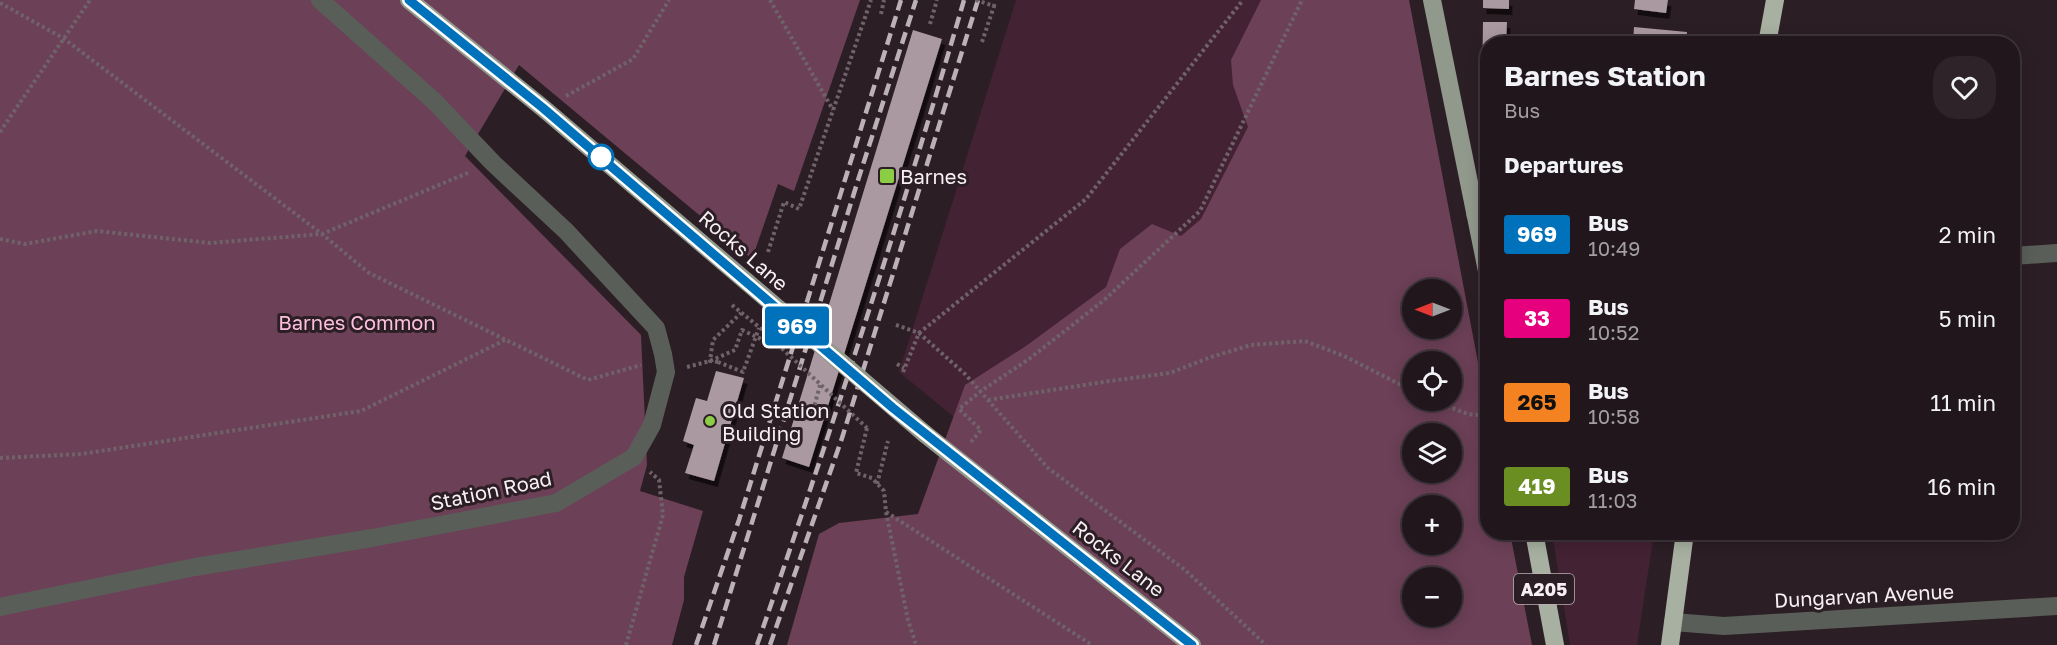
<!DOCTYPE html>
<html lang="en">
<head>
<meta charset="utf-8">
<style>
	body { margin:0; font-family:"Golos Text",sans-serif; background:#2d2329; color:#f1f3f6; height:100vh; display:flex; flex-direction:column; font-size:22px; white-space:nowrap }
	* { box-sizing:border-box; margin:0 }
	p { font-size:20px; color:#a29fa3 }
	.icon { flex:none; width:33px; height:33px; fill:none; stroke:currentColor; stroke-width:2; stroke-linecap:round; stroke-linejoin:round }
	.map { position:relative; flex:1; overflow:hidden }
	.sheet { position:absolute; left:1480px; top:36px; width:540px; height:504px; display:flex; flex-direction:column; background:#21161c; border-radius:24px; box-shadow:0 3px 15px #0003,0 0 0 2px #3e353b }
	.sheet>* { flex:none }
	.badge { padding:0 12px; border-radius:4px; font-size:21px; line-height:39px }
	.needle { width:39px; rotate:270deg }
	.tools { position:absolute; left:1402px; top:279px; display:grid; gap:12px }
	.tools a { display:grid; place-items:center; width:60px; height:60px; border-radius:50%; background:#21161c; box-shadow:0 3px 15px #0003,0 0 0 2px #3e353b; font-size:30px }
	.map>.badge { position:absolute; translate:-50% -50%; box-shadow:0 0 0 3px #fff }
	h2 { padding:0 24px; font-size:22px; line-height:54px }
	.round { display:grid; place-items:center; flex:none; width:63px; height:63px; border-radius:24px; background:#2d2329 }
	.overview { display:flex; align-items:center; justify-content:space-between; height:102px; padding:0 24px }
	h1 { font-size:28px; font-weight:700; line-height:45px }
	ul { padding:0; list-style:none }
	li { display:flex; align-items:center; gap:18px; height:84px; padding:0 24px }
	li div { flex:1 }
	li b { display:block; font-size:22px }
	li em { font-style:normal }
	li .badge { min-width:66px; font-weight:700; text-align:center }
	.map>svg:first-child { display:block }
	.green { fill:#432233; fill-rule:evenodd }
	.forest { fill:#6c4057; fill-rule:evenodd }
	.building { fill:#ab99a1; filter:url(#shadow) }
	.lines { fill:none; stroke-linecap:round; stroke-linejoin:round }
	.path { stroke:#6f6369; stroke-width:4; stroke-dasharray:3 3; stroke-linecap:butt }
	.minor { stroke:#5a5e58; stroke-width:18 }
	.major { stroke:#91988c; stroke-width:18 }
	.highway { stroke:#a7b0a1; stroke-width:18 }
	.rail { stroke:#bbb1b6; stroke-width:4.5; stroke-dasharray:12 6; stroke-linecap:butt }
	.path-bridge { stroke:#6f6369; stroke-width:4; stroke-dasharray:3 3; stroke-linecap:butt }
	.major-bridge { stroke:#91988c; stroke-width:18 }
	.line-casing { stroke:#fff; stroke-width:14 }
	.line { stroke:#0072bc; stroke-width:9 }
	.stop-dot { fill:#fff; stroke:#0072bc; stroke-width:3 }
	.poi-dot { fill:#8bce46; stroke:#2c1e25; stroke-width:2 }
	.labels { text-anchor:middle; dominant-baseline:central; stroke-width:6; stroke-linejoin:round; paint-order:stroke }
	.shield { fill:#2c1e25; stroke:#bcb1b6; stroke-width:1.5 }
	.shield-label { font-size:18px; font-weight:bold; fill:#f9f0f4 }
	.poi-label { font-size:20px; fill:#f9f0f4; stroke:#2c1e25; text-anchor:start }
	.street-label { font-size:20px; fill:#f9f0f4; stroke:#2c1e25 }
	.park-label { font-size:20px; fill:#fcbfdd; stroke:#2c1e25 }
</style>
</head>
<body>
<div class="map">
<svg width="2057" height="645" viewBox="0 0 2057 645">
	<defs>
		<filter id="shadow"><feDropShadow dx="3.5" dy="6" stdDeviation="0" flood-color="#0009"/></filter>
	</defs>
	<rect width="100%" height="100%" fill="#2c1e25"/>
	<path class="green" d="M1016,0h393l26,140 53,392 43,113h-275l-274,-205 -83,-68zM1413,290h39v38h-39zM1413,362h39v38h-39zM1413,434h39v38h-39zM1413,506h39v38h-39zM1413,578h39v38h-39z
		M1552,533h102l-17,112h-67z"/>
	<path class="forest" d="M0,0h860l-66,191 -16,-7 -26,75 -233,-194 -54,91 176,179 6,130 -7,26 63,20 -19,66v23l-12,45h-672z
		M1261,0h148l79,415v117l22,1 22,112h-745l32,-111 20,-11 79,-9 47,-129 61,-39 80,-59 14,-38 32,-25 29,12 20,-17 47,-92 -15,-42 -2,-25zM1413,290h39v38h-39zM1413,362h39v38h-39zM1413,434h39v38h-39zM1413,506h39v38h-39zM1413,578h39v38h-39z"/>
	<path class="building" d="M1483,0h26v9l-26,-1z
		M1635,0h33l-2,13 -32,-4z
		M1483,22h24l-1,22h-18v42h-6z
		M1634,27l53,5 -1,12h-53z
		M913,30l29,9 -133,428 -27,-9z
		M716,371l28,7 -30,103 -29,-8 9,-28 -11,-4 13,-43 11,3z"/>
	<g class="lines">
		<path class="path" d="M770,0l63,110
			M0,3l63,35 259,196 47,39 219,107 53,-15
			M881,14l3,-14
			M930,24l7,-24
			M982,42l12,-36
			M566,96l67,-37 36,-59
			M0,132l90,-132
			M0,239l25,5 72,-13 113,12 112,-9 148,-62
			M768,252l16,-50 15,7 72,-209
			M896,325l23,8 46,41 83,94 137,102 81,75
			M718,362l-8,-1 3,-21 28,-27
			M897,364l7,4
			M687,367l23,-6 25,-11 7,-20 21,10
			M903,372l16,-39 167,-134 157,-199
			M988,400l122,-19 60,-8 41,-16 40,-12 54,-4 39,15 69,35
			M1430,400l38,14 20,2
			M813,411l7,-26
			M867,428l-11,45 16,5 12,13 2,21 22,108 8,25
			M971,442l10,-12 -22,-21 22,-18 48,-32 74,-58 97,-90 102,-211
			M0,458l81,-4 280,-43 144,-71
			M877,484l11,-43
			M886,512l206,133
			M626,645l37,-130 -4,-35 -9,-8"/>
		<path class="minor" d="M1475,214l13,-3
			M2013,256l44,-3
			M0,607l195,-40 177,-29 184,-35 78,-46 18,-32 14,-53 -3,-18 -7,-26 -90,-97 -73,-68 -59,-62 -114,-101
			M1673,622l51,4 333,-20"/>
		<path class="major" d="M409,0l134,108 204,174
			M1432,0l56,276
			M925,434l267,211"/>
		<path class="highway" d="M1767,44l8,-44
			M1534,532l21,113
			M1670,645l15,-113"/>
		<path class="rail" d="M696,645l43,-125 162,-520
			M714,645l145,-468 57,-177
			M757,645c74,-213 144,-428 207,-645
			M770,645l72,-207 136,-438"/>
		<path class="path-bridge" d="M976,0l18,6 1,-4
			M732,305l27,22 108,101
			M718,362l25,10 16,-44"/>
		<path class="major-bridge" d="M747,282l178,152"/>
	</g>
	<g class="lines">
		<g class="line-casing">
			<path id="line" d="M409,0l134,108 350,300 299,237"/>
		</g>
		<use href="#line" class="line"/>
	</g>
	<circle class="stop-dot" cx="601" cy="157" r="12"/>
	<g class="poi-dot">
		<rect x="879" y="168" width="16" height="16" rx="3"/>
		<circle cx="710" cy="421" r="6"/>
	</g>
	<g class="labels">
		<rect class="shield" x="1514" y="574" width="60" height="30" rx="4.5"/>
		<g class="shield-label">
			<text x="1544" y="589">A205</text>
		</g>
		<g class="poi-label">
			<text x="900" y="176">Barnes</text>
			<text x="722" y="410">Old Station<tspan x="722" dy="23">Building</tspan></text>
		</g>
		<g class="street-label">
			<text transform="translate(744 250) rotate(41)">Rocks Lane</text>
			<text transform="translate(491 490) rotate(-12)">Station Road</text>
			<text transform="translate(1119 558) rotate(38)">Rocks Lane</text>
			<text transform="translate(1864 595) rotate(-3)">Dungarvan Avenue</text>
		</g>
		<g class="park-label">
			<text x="357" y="322">Barnes Common</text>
		</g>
	</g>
</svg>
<div class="tools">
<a><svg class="needle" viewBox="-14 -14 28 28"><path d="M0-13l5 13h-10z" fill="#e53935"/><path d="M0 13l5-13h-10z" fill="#a29fa3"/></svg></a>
<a><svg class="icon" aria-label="locate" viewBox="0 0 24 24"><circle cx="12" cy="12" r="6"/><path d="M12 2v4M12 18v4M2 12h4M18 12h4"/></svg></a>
<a><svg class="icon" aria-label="layers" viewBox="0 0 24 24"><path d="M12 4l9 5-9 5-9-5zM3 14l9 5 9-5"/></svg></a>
<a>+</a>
<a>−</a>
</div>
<b class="badge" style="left:797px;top:326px;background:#0072bc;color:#fff">969</b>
<section class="sheet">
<div class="overview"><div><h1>Barnes Station</h1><p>Bus</p></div><a class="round"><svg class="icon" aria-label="heart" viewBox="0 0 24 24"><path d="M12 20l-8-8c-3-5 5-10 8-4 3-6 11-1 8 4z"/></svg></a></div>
<h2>Departures</h2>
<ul>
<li><span class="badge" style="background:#0072bc;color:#fff">969</span><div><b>Bus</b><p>10:49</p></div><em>2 min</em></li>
<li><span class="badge" style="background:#e6007e;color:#fff">33</span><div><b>Bus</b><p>10:52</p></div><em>5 min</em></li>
<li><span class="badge" style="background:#f58220;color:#111">265</span><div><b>Bus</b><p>10:58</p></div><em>11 min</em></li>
<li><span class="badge" style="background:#6b8e23;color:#fff">419</span><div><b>Bus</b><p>11:03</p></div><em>16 min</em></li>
</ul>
</section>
</div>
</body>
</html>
